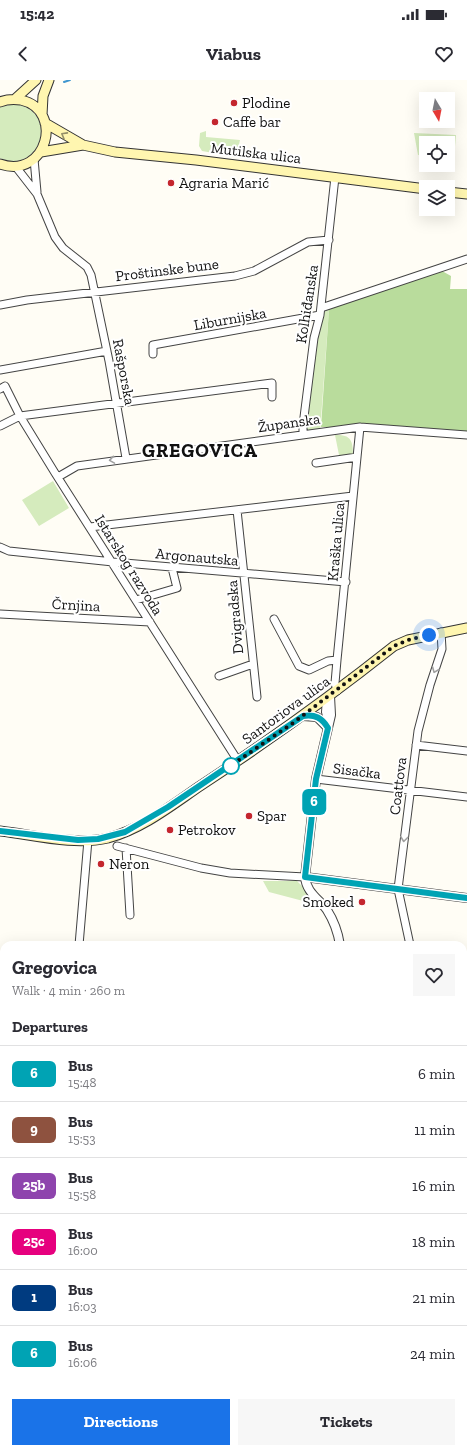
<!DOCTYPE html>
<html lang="en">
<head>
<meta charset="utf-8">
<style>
	body { margin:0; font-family:"Zilla Slab",serif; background:#f7f7f7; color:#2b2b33; height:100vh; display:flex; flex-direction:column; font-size:15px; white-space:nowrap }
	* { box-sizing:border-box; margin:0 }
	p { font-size:13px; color:#7c7c81 }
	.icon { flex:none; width:22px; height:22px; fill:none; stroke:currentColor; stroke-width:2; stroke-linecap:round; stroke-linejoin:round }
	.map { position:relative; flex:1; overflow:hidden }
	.side { position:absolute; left:0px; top:861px; width:467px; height:512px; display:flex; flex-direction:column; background:#fff; border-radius:12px 12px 0 0; box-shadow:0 4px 16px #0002 }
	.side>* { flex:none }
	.badge { padding:0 8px; border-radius:6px; font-size:14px; line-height:26px }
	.needle { width:26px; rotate:170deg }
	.fabs { position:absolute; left:419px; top:12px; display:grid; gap:8px }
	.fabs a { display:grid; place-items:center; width:36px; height:36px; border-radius:0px; background:#fff; box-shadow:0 4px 16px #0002; font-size:20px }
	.you { position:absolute; width:20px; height:20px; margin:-10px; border:3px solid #fff; border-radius:50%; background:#1a73e8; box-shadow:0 0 0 6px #1a73e833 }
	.map>.badge { position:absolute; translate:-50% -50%; box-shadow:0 0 0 2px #fff }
	h2 { padding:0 12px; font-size:15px; line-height:36px }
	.round { display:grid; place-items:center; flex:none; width:42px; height:42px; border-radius:0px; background:#f7f7f7 }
	.head { display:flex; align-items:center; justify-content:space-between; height:68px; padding:0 12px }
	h1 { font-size:19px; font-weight:700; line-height:30px }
	.cta { display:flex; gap:8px; margin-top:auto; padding:8px 12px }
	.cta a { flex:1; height:46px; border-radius:0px; background:#1a73e8; color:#fff; font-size:16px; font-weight:700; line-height:46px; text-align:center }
	.cta a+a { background:#f7f7f7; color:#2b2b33 }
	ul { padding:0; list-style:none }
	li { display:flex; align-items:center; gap:12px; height:56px; padding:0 12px; border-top:1px solid #e1e1e2 }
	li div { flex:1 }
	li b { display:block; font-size:15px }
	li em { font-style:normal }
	li .badge { min-width:44px; font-weight:700; text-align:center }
	.status { display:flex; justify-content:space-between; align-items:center; height:28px; padding:0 20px; background:#fff; direction:ltr }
	.status svg { height:11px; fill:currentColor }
	header { display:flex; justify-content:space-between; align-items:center; height:52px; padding:0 12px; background:#fff; font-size:18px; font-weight:700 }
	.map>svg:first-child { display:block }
	.green { fill:#d5ebbd }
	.forest { fill:#b9dc9c }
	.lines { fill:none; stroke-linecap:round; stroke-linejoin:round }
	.stream { stroke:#3f96cf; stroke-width:2 }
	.minor-casing { stroke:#444; stroke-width:9 }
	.tertiary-casing { stroke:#444; stroke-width:10 }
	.secondary-casing { stroke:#333; stroke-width:11 }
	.minor { stroke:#fff; stroke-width:7 }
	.tertiary { stroke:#fff; stroke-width:8 }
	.secondary { stroke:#fff6b0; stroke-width:9 }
	.oneway { stroke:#948f68 }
	.oneway2 { stroke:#a0a0a0 }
	.line-casing { stroke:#fff; stroke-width:9 }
	.line { stroke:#00a3b4; stroke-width:6 }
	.walk { stroke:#111; stroke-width:4; stroke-dasharray:0 7.2 }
	.poi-dot { fill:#c4262e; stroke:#fff; stroke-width:1.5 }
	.stop-dot { fill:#fff; stroke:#00a3b4; stroke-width:2 }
	.labels { text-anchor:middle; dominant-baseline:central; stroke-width:4; stroke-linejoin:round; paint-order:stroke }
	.poi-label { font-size:15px; fill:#111; stroke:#fff; text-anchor:start }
	.street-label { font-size:15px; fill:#111; stroke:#fff }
	.district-label { font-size:19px; font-weight:bold; letter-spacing:1px; fill:#111; stroke:#fff }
</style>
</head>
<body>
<div class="status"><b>15:42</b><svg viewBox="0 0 49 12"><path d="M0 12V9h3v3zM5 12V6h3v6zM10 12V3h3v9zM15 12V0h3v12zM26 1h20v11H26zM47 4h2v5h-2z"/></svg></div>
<header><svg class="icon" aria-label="back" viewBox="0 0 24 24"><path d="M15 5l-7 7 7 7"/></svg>Viabus<svg class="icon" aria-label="heart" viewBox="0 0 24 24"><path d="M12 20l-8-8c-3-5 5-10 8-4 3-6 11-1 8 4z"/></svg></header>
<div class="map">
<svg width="467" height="1373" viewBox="0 0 467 1373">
	<rect width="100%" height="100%" fill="#fffdf5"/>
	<path class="green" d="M14,24c47,6 26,72 -14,54v-51z
		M206,51v6l34,3 -4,17 -34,-6 -3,-5 1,-13z
		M414,53l42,2 -2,23 -6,-1v-14h-22v13l-8,-1z
		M329,229l-9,123 -17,2 17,-119z
		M335,355c18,-1 18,8 18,23l-13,2z
		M53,401l16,27 -30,18 -17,-26z
		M263,801h34l9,9 1,12 -38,-10z
		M467,1077v137l-4,1v-137z"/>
	<path class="forest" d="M442,191l9,5 -1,13h17v146l-102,-8h-44l8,-118z"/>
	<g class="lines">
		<path class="stream" d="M64,2l6,-2"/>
		<g class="minor-casing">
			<path id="minor" d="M34,79l3,33
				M16,87l21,27 18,43 8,11 24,19 4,8 18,86 17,97
				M0,225l27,-5 208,-24 19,-5 54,-29 21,-2
				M321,228l146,-49
				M153,274v-9l167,-30
				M0,290l107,-19
				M0,309l5,-3 15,30 35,57 183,288
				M0,346l20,-10 252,-33v14
				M303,354v-9l11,-87 6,-23 15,-138
				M316,383l41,-6
				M58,397l19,-11 283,-39 107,8
				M237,430l20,187
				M90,447l263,-31
				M0,467l9,4 104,11 233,20
				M136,520l41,-12 -5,-20
				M0,534l150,8
				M274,539l25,47 10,4 19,-9 9,-1
				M219,596l34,-12
				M337,611l-2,-8 2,-23 23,-233
				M416,665l51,6
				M316,699l151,18
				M117,766l84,22 29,5 75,4
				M126,768l4,67
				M79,865l9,-105
				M410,865l-12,-56 20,-158 12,-46 12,-36 -1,-17
				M463,915h4
				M463,971l4,-2
				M0,987l4,-1
				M463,1047h4
				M0,1181l4,-1
				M463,1220l4,-1
				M463,1292l4,-1
				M463,1350l4,-1
				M127,1369l2,4
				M444,1369l1,4
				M378,1373l15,-4"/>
		</g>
		<g class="tertiary-casing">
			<path id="tertiary" d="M330,616l1,19 -15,64 -11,98c1,15 14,22 22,33 7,11 11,22 13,35
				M327,618l-1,14 3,11
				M303,636l14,1 11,11
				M305,797l162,21
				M349,1369l1,4"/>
		</g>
		<g class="secondary-casing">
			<path id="secondary" d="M15,19l21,-19
				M0,22c7,-3 14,-3 21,-2 44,10 26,80 -21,64
				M42,35l1,-19 6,-16
				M45,43l38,22 32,7 81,8 230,29
				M41,72l42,-7
				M448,112l19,2
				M0,751c34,4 74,15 108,7 34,-9 64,-33 92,-52 67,-44 131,-90 194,-140l14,-6 59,-12
				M0,1345l4,11
				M9,1369l1,4"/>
		</g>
		<use href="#minor" class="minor"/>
		<use href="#tertiary" class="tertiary"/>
		<use href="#secondary" class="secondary"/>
	</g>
	<defs><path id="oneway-chevron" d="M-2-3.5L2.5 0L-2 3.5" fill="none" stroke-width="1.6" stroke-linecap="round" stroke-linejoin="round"/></defs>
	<use class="oneway" href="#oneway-chevron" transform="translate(64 55) rotate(-151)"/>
	<g class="oneway2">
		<use href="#oneway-chevron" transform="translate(112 380) rotate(171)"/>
		<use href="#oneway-chevron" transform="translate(435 590) rotate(112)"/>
		<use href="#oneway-chevron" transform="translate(404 759) rotate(97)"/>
	</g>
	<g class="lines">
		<g class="line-casing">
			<path id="line" d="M0,751l78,9 20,-1 27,-7 43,-25 135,-91c12,-2 19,2 25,12l-12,51 -11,98 162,21"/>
		</g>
		<use href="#line" class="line"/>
		<path class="walk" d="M231,686l-5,3 67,-46 101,-77 14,-6 21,-5"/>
	</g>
	<g class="poi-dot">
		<circle cx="234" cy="23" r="4"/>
		<circle cx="215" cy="42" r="4"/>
		<circle cx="171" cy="103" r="4"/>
		<circle cx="249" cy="736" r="4"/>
		<circle cx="170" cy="750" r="4"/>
		<circle cx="101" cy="784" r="4"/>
		<circle cx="362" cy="822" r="4"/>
	</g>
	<circle class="stop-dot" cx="231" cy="686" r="8"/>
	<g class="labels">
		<g class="poi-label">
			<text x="242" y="23">Plodine</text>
			<text x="223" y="42">Caffe bar</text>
			<text x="179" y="103">Agraria Marić</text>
			<text x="257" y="736">Spar</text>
			<text x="178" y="750">Petrokov</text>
			<text x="109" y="784">Neron</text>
			<text x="354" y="822" text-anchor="end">Smoked</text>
		</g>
		<g class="street-label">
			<text transform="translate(256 73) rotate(7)">Mutilska ulica</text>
			<text transform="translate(167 190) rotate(-7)">Proštinske bune</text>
			<text transform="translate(307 224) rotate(-81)">Kolhiđanska</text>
			<text transform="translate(230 239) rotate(-10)">Liburnijska</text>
			<text transform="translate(124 292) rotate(79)">Rašporska</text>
			<text transform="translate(289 343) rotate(-8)">Županska</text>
			<text transform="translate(336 462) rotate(-85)">Kraška ulica</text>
			<text transform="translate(197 477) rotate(5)">Argonautska</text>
			<text transform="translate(129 485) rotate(58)">Istarskog razvoda</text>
			<text transform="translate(76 525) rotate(3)">Črnjina</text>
			<text transform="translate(235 537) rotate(-95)">Dvigradska</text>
			<text transform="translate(286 630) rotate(-36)">Santoriova ulica</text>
			<text transform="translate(357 691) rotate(7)">Sisačka</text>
			<text transform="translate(398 706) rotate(-83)">Coattova</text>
		</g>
		<g class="district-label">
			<text x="200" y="370">GREGOVICA</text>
		</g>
	</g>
</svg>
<div class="fabs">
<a><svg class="needle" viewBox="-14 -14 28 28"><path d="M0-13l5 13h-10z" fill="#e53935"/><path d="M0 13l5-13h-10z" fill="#7c7c81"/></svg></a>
<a><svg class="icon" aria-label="locate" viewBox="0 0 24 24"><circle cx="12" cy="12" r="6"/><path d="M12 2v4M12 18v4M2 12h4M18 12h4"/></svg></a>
<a><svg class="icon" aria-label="layers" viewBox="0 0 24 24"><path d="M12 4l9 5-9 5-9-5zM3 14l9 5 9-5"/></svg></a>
</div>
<div class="you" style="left:429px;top:555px"></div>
<b class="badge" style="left:314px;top:722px;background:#00a3b4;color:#fff">6</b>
<section class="side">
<div class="head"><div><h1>Gregovica</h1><p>Walk · 4 min · 260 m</p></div><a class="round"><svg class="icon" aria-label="heart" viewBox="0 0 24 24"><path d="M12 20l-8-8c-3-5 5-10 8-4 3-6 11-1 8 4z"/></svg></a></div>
<h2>Departures</h2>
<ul>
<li><span class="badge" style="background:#00a3b4;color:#fff">6</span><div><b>Bus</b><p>15:48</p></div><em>6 min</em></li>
<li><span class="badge" style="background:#8e523f;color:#fff">9</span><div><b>Bus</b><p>15:53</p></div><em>11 min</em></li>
<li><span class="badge" style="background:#8e44ad;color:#fff">25b</span><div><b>Bus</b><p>15:58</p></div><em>16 min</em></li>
<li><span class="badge" style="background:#e6007e;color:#fff">25c</span><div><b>Bus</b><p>16:00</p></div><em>18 min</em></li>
<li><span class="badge" style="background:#003b80;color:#fff">1</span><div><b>Bus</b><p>16:03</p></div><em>21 min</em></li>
<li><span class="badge" style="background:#00a3b4;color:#fff">6</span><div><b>Bus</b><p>16:06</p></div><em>24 min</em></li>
</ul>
<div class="cta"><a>Directions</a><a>Tickets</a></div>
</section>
</div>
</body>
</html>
